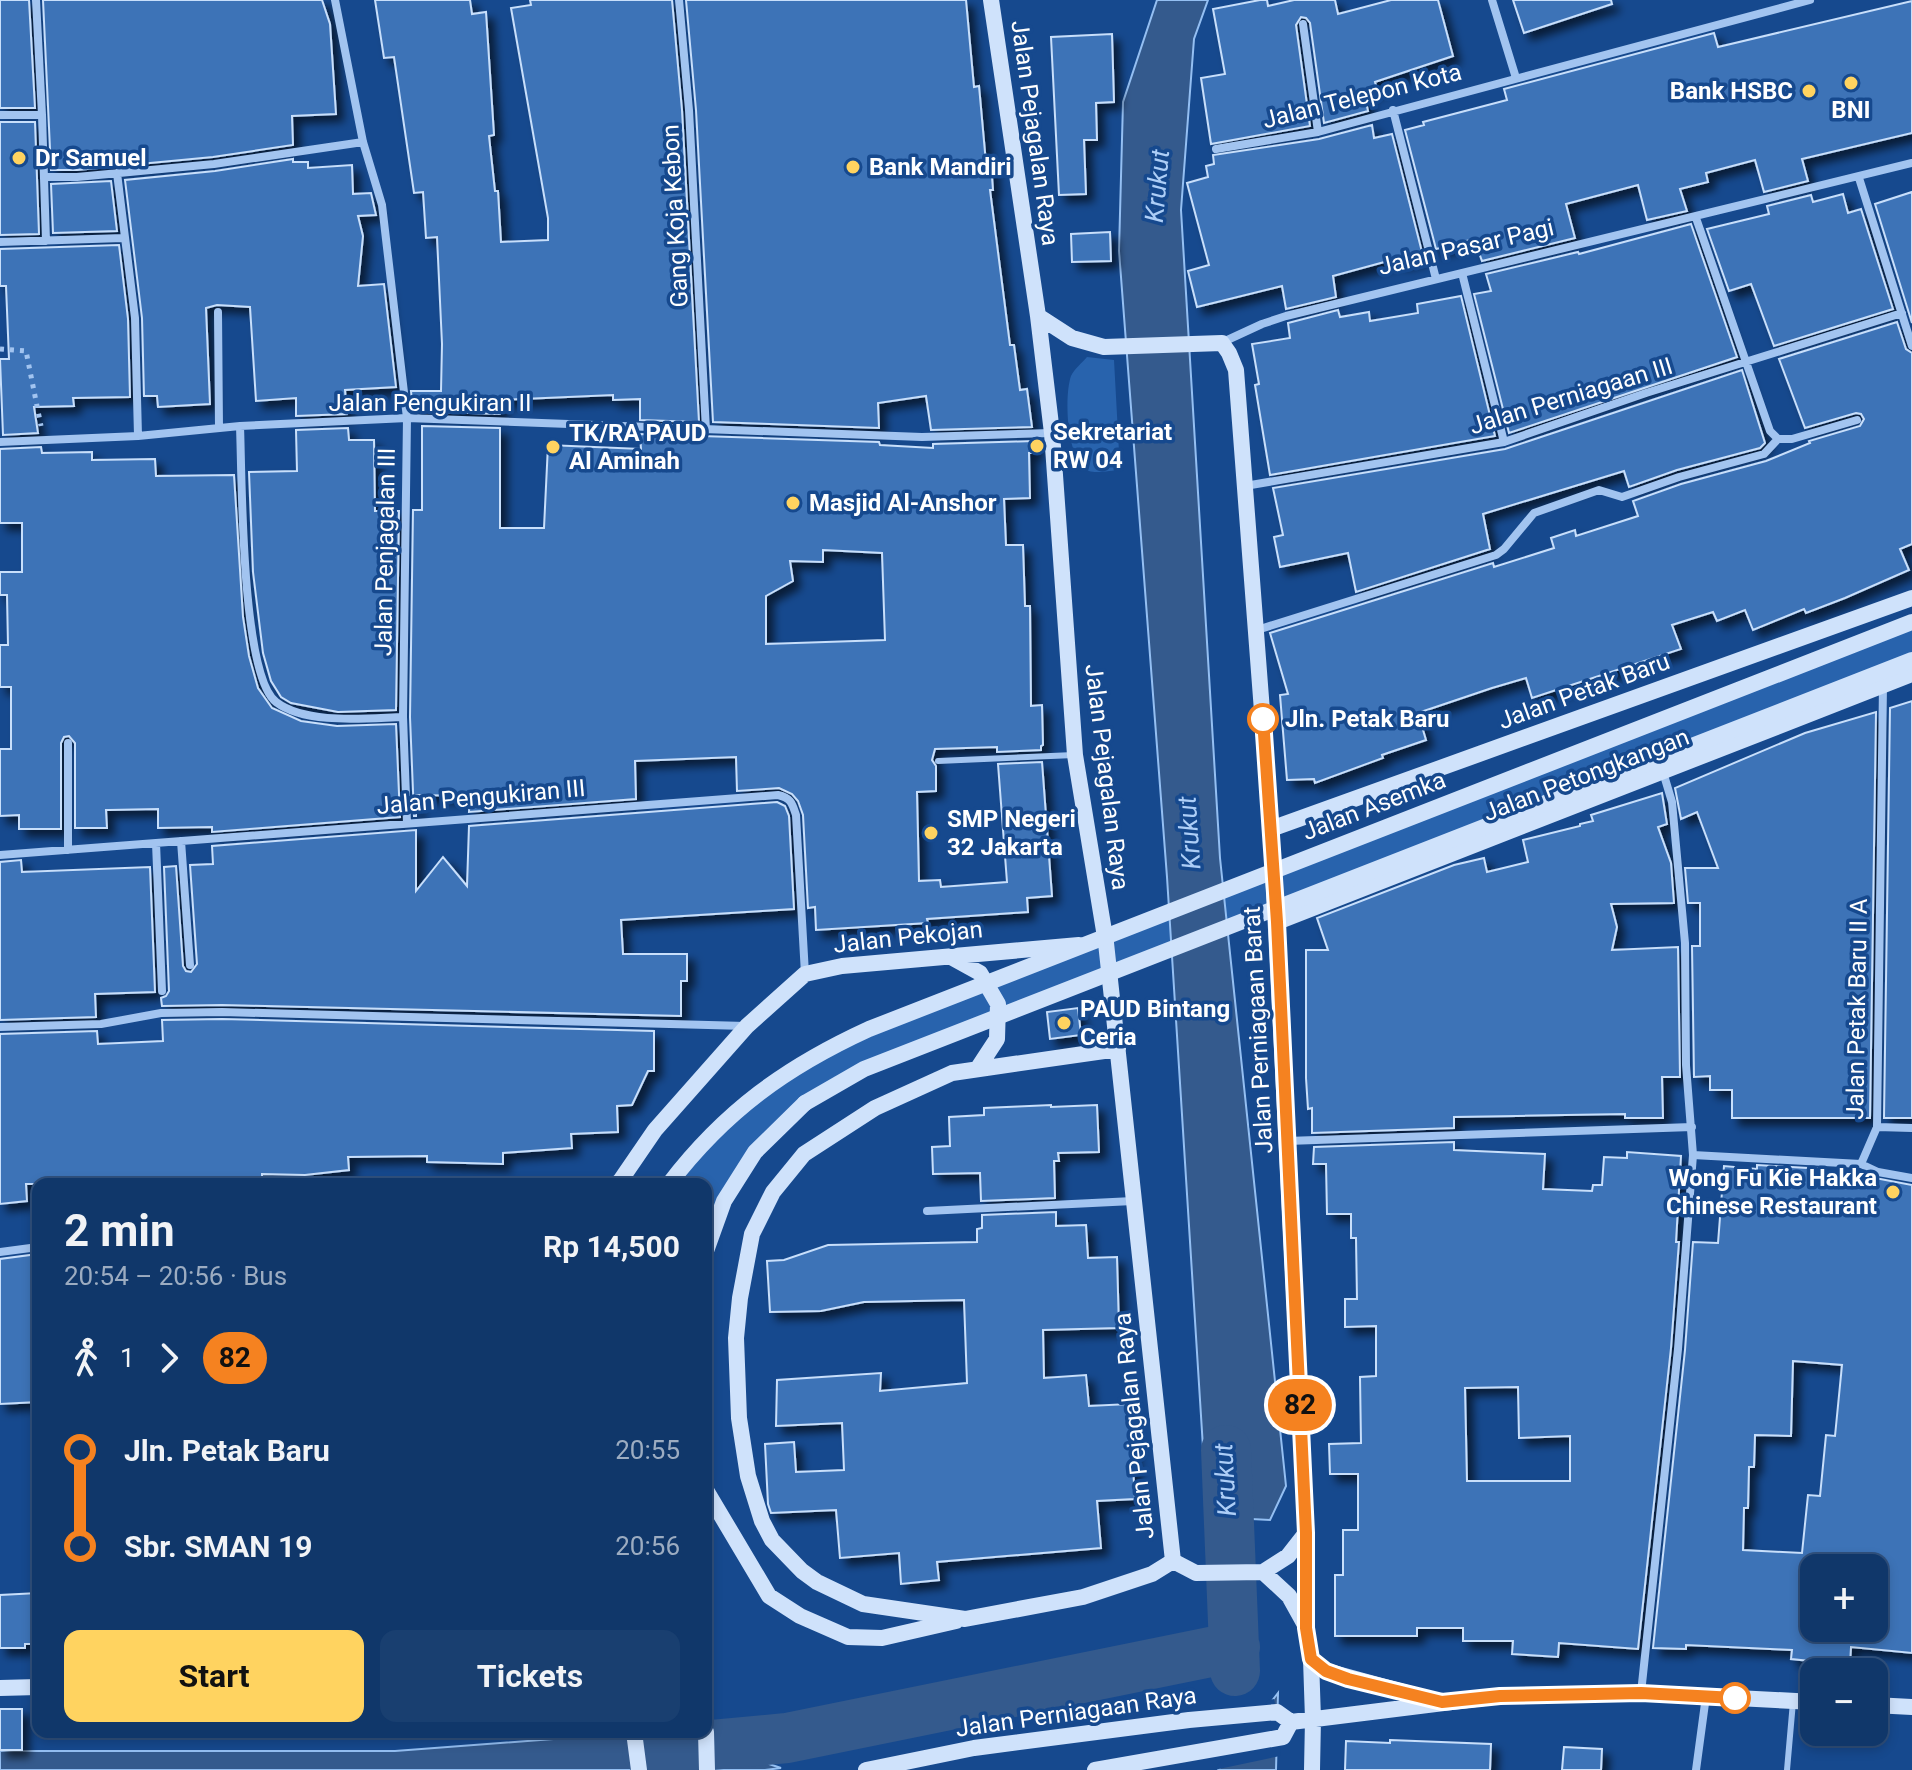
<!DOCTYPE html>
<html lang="en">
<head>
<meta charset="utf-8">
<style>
	body { margin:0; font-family:Roboto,sans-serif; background:#193f70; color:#f1f3f6; height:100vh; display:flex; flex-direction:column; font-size:30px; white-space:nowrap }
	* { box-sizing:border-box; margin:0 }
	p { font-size:26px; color:#9cacc1 }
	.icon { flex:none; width:44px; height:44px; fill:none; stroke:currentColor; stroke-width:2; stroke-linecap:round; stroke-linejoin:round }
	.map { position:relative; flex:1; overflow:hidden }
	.details { position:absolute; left:32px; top:1178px; width:680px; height:560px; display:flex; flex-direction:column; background:#10376a; border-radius:16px; box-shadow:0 4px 12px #0003,0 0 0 2px #30517e }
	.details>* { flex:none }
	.badge { padding:0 16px; border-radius:26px; font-size:28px; line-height:52px }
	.fabs { position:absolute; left:1800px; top:1554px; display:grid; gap:16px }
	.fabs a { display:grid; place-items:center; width:88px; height:88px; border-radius:16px; background:#10376a; box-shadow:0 4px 12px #0003,0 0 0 2px #30517e; font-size:40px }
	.map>.badge { position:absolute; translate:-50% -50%; box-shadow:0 0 0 4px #fff }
	.legs { display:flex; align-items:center; gap:12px; height:88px; padding:0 32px; font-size:26px }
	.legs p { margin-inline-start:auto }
	.overview { display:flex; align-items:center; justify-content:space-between; height:136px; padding:0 32px }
	h1 { font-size:44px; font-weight:700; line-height:60px }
	.action { display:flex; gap:16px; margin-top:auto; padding:16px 32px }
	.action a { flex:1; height:92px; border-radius:16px; background:#ffd360; color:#111; font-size:32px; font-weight:700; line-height:92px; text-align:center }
	.action a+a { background:#193f70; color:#f1f3f6 }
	ul { padding:0 32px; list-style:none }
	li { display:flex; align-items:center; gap:28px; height:96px; font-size:30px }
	li i { display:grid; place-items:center; width:12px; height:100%; margin:0 10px; background:currentColor }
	li i::after { content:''; width:20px; height:20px; margin:-10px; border:6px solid; border-radius:50%; background:#10376a }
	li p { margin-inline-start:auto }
	li:first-child i { background:linear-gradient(#0000 50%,currentColor 0) }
	li:last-child i { background:linear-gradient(currentColor 50%,#0000 0) }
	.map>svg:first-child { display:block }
	.green { fill:#2863ad }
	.water { fill:#345a8d; stroke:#94bff2; stroke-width:2 }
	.pier { fill:#16498e }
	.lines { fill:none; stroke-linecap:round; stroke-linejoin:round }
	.river { stroke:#345a8d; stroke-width:50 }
	.building { fill:#3e73b7; stroke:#c8dffb; stroke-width:2; fill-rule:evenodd; filter:url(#shadow) }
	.path { stroke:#a2c4f0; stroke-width:5; stroke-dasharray:4 6; stroke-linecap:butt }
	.lane { stroke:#a2c4f0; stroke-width:6 }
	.street { stroke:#a2c4f0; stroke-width:8 }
	.secondary { stroke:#cfe2fb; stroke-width:16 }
	.secondary-bridge { stroke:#cfe2fb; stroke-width:16 }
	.line-1-casing { stroke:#fff; stroke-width:18 }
	.line-1 { stroke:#f58220; stroke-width:12 }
	.poi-dot { fill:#ffd360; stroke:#16498e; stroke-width:3 }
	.stop-1-dot { fill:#fff; stroke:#f58220; stroke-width:4 }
	.labels { text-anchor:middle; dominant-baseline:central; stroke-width:7; stroke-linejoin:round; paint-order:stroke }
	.poi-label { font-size:24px; font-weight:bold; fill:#fff; stroke:#16498e; text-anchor:start }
	.street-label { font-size:24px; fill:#fff; stroke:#16498e }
	.stop-label { font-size:24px; font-weight:bold; fill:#fff; stroke:#16498e; text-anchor:start }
	.water-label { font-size:26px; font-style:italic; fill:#adcef7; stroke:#16498e }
</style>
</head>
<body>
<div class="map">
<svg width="1912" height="1770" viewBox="0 0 1912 1770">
	<defs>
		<filter id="shadow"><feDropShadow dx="7" dy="7" stdDeviation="4" flood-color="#0009"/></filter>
	</defs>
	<rect width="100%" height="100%" fill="#16498e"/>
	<path class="green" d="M1087,357l27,3 6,110c-8,0 -23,4 -31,1 -23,-9 -25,-75 -18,-95 3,-7 11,-13 16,-19z
		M1912,622v38l-1048,409 -59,34 -50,49 -49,99v-67h-37l127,-118z"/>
	<path class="water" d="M1157,0h51l-14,39 -13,171 39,648 66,628 -16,34 -57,-3 -7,-22 -39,-618 -48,-626 4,-149z
		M1278,1693l-2,77h-58z
		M645,1732h29l107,36 -16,2h-765v-19h395z"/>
	<path class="pier" d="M1274,1699l7,32 -1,25 -66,14 54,-70z"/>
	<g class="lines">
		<path class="river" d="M1226,1450l9,221
			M647,1751l140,-13 448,-91"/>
	</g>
	<path class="building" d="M0,0h29l6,108h-35z
		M43,0h279l8,24 6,90 -44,2 1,29 -80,12 -136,13h-26z
		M375,0h95l2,14 14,-2 8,123 -5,1 6,55h3l3,51 47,-2v-22l-37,-210 20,-3 -1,-5h142l10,110 17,312 -59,-2v-21l-27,1v-5l-113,5v14l-87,-3 -2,-20h30l1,-47 -5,-107 -11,1 -3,-46 -9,1 -20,-136 -10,1z
		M686,0h280l8,87 5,-1 7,77h5l2,27h-3l20,155h4l6,45 7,-1 5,38 -101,3 -5,-34 -48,7 1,25 -166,-6 -17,-312z
		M1260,0h7l1,6 26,-6h41l3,14 53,-14h47l15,56 -78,26 2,7 -13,3 4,19 -44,12 -14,-100 -4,-5 -5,-1 -5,8 14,101 -99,18 -10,-66 24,-4 -12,-65z
		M1513,0h98l1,4 -88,29z
		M1912,1v132l-110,26 6,22 -44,11 -9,-32 -49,13 2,9 -28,7 7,22 -40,9 -9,-35 -72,19 9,34 -93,23 -8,-22 -38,10 -31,-119 19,-5 -1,-3 84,-22 -3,-11 210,-56 4,14z
		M1112,34l2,68 -18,1 1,37h-13l2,54 -27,1 -8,-158z
		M0,122h35l4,112 -39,1z
		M1372,125l2,13 18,-4 31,122 -23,6 -1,-4 -66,18 3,21 -50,12 -4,-23 -85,21 -9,-36 21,-6 -22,-82 21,-6 -2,-11 8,-2 -1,-9 106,-16z
		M293,159v3h15v6l44,-3 1,29 18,-1 5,22 -18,1 5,20 -5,50 26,-2 12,103 -51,3 2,24 -51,2v-18l-40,3 -6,-94 -33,-2 -11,3 4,96 -52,3 -1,-11h-13l-2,-78 -17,-138 90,-9z
		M111,181l6,50 -64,2 -2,-49z
		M1912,192v131l-37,-119z
		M1843,194l5,19 13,-4 32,100 -119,37 -23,-62 -22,7 -22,-62 62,-15 -2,-8 44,-11 2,7z
		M1691,224l46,133 -228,76 -35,-139 17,-3 -5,-17 92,-22 1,2z
		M1110,232l1,29 -39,1 -1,-28z
		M119,245l9,74 2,78 -57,1 1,8 -40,1 4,26 -35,2 -3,-76h9l-3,-73h-6v-37z
		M1461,296l34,140 -225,39 -15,-90 4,-1 -7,-40 38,-6 -2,-15 50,-13 2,7 29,-5 1,9 48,-8 -1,-9z
		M1897,322l9,27 6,4v191l-12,5 9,21 -64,28 -39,15 -2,-4 -51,21 -8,-20 -28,11 -4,-9 -41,13 9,24 -149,49 -6,-20 -34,10 -74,25 8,27 -44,15 1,3 -68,25 -1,-4 -27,1 -7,-85 8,-1 -18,-61 223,-70 1,4 60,-19 -3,-10 24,-8 1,6 62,-20 -5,-15 48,-17 85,-23 44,-18 -1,-2 51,-15 4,-7 -3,-5 -5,-1 -51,15 -26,-69z
		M1742,370l23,73 -5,5 -83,22 -48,17 -5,-16 -141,43 7,35 -134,43 -8,-39 -68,14 -6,-30 9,-2 -10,-47 232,-39z
		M422,426l78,2v100h44l4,-83 93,4 -1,-15 239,8 1,3 53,3v-4l101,-3 1,12h-6l1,45 -26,1 2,46h17l2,61h5l1,100 11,-1 1,40 -2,1v4l-44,2v-5l-62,2 -3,11 4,6v25l-19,1 2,89 21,-1 1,7 66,-5 -9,-118 44,-2 10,134 -25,2 1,14 -101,7 1,4 -112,7 -1,-23 -7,1 -5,-93 -5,-14 -6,-7 -13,-6 -42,3 -1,-34 -101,4 1,38 -167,13 1,-16 -54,-1v21h-2l-4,-99 3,-207h9zM823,550l59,3 3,87 -119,4v-48l27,-15 -3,-20 33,1z
		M348,428l1,12h25l1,71h24l-3,199 -58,2 -47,-9 -10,-6 -10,-16 -8,-28 -10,-81 -4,-100 48,-1 -1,-41z
		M41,447l1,6 50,-1v8l63,-1 1,17 78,-1 9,142 6,39 9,32 14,20 29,13 36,5 59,-2 4,93 -188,15v-5l-54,1v-19l-49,1h-3l1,18h-32v-85l-6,-7 -5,1 -3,6v86h-42v-14l-19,1v-67h11v-62h-11v-42h8l-1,-50h-7v-23h22v-49h-22v-74z
		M1912,701v417h-28l6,-410z
		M1876,712l-6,406h-138v-28h-22v-14l-16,1 -2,-131h8v-43h-12l-3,-35h33l-21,-56 -16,7 -6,-31 130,-55z
		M1662,793l5,31 -9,3 13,36 3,40 -63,1 6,23 -5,23 66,-3 2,130h-18l1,41h-38v-4l-171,3v11l-142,5v-25l-4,1 -2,-31v-128h22l-11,-32 137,-53 30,-7 3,14 41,-10 -5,-22 57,-14v-2l13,-3 -2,-6z
		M777,802l8,4 4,10 5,93 -173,11 2,34h64v27h-6v35l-459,-11 -60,1 -1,-8 5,-2 3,-5 -5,-124 12,-1 7,100 3,5 5,1 6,-8 -7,-99 23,-1 -1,-18 204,-16v61l27,-34 24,29 2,-60z
		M21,860l1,12 128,-5 5,125 -60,2 1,23 -96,3v-158z
		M1078,1008l3,27 -31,4 -3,-27z
		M222,1019l432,12v40h-6l-16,34 -15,1 1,26 -47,2 1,14 -69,5v11l-76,-2v-6l-79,1 1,13 -44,5 -43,-1v10h-236l1,17 -27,3v-170l97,-3 1,13 65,-3 -1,-21z
		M1051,1105v2l46,-2 2,47 -41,1 1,8h-5l1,37 -74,3 -1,-28 -47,1 -1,-27 18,-1 -1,-29 35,-2v-7z
		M1454,1142v8l91,4 -2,35 49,2 1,-6h9l2,-28 23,1v-6l54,4 -5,86h3l-8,106 -33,301 -79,-6 -1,14 -46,-3 1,-13h-50v-13h-46v8h-82v-61h8v-45h15v-56h-28l-1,-30 32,-1 -1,-66 16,-1v-50l-31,1v-28h12l-1,-61h-5v-24h-24l-1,-50h-13l1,-17zM1518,1387l1,51 51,-2v45h-103l-2,-93z
		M1757,1165l67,4 -1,9h52l37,7v468l-61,-6 -1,18 -59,-6 1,-9 -106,-5v4l-33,-1 32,-298 8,-108 25,1 6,-77 33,3zM1793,1361l49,4 -7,71 -9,-1 -6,61 -12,-1 -6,58 -59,-3 1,-42h4l1,-41h5l1,-32 36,1zM1814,1568h60v60h-60z
		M1056,1212v14l30,-1 2,33 29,-1 2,71 -76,2 1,48 42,-3 3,31 40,-2 6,95 -38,2 4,47 -164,14 2,18 -38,4 -2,-31 -59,5 -4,-48 -65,3 -3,-9 -3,-60 29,-2 2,30 48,-2 -2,-47 -66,3 1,-46 104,-7 -1,18 87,-8 -3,-83 -100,2 -43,9 -51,1 -3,-51 17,-1 44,-15 149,-3v-13l5,-1v-13z
		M38,1254v148l-38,2v-145z
		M38,1593v51h-13v4h-25v-53z
		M0,1709h22v41h-22z
		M1390,1740l101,4 -1,26h-145l1,-29 44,2z
		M1564,1747l38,2 -1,21h-39z"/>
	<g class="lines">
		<path class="path" d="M0,349l26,2 15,75"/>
		<path class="lane" d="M938,761l136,-6
			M1787,1770l6,-68"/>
		<path class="street" d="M36,0l6,115
			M335,0l28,142 19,63 25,213 -4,299 4,106
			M679,0l10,110 17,320
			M1492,0l24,78
			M1303,24l15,108
			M1393,110l43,169
			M0,115h42l4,126
			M1216,149l102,-17 492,-132
			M117,173l18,145 3,118
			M46,177h31l137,-13 149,-22
			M1859,178l53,168
			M1696,218l74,213 8,8h14l65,-19
			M0,242l123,-4
			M1462,273l42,169
			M218,312l1,116
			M1223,342l39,-18 24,-8 626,-153
			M240,426c2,50 1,249 36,276 30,23 91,16 127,15
			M0,442l138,-6 102,-10 167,-8 515,19 130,-4
			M1245,486l259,-44 142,-49 256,-80
			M1257,630l239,-75 8,-6 30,-36 65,-23 23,7 57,-20 85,-23 14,-15
			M68,743v107
			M181,841l9,124
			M156,843l6,148
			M0,855l778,-60c13,3 14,8 18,20l9,159
			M0,1027l101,-3 60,-11 61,-1 524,14
			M1877,1127l35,1
			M1287,1141l405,-14
			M1693,1155l168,9 17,8 34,6
			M1861,1164l16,-37 6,-442
			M580,1184l41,-5
			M927,1211l206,-10
			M0,1252l38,-5
			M1641,1693l37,-344 15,-194 -7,-90 -1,-122 -13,-141 -9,-30
			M1696,1770l10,-74"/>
		<path class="secondary" d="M991,0l47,316 14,117 23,322 31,188 67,618
			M1038,316l34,22 32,9 118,-4 7,10 7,17 35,459 35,704v95l5,31 2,60 -1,51
			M1271,829l641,-231
			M1277,922l635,-248
			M951,957l29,16 18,31 -1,35 -19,29
			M1118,1049l-166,24 -77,35 -71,46 -31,38 -21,42 -12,64 -4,40 3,80 9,58 14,45 10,19 30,31 15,11 46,22 102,15 118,-22 69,-23 21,-13
			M618,1184l37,-54 92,-104 58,-52 37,-8 237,-21
			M706,1251l18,-50 31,-49 50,-49
			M706,1490l63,106 31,20 48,21 34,1 74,-17
			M1173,1561l23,12 67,-1 25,-16 18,-23
			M1263,1572l26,24 15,27
			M1311,1659l15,12 103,28
			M0,1688l38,-1
			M1874,1705l38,2
			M634,1732l5,38
			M706,1732l1,38
			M866,1770l108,-22 215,-28 88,-8 14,10 209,-26 141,-3 173,9
			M1095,1770l188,-33 8,-15"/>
		<path class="secondary-bridge" d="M805,1103l59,-34 1048,-409
			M669,1184c56,-73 117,-117 200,-155l1043,-407"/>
	</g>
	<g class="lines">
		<g class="line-1-casing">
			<path id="line-1" d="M1263,719l14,203 29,611v95l5,31 15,12 22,8 94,23 58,-6 141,-3 94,5"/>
		</g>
		<use href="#line-1" class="line-1"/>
	</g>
	<g class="poi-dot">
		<circle cx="1851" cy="83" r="8"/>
		<circle cx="1809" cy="91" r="8"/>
		<circle cx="19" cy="158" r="8"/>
		<circle cx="853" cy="167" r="8"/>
		<circle cx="1037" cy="446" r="8"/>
		<circle cx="553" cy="447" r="8"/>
		<circle cx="793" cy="503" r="8"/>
		<circle cx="931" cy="833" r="8"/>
		<circle cx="1064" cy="1023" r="8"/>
		<circle cx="1893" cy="1192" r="8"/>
	</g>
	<g class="stop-1-dot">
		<circle cx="1263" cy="719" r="14"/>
		<circle cx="1735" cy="1698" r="14"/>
	</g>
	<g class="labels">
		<g class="poi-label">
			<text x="1793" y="91" text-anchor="end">Bank HSBC</text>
			<text x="1851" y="110" text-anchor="middle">BNI</text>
			<text x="35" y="158">Dr Samuel</text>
			<text x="869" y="167">Bank Mandiri</text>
			<text x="1053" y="432">Sekretariat<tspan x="1053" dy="28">RW 04</tspan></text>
			<text x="569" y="433">TK/RA PAUD<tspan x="569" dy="28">Al Aminah</tspan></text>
			<text x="809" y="503">Masjid Al-Anshor</text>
			<text x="947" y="819">SMP Negeri<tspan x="947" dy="28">32 Jakarta</tspan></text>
			<text x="1080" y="1009">PAUD Bintang<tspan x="1080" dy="28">Ceria</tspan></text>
			<text x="1877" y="1178" text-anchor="end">Wong Fu Kie Hakka<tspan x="1877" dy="28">Chinese Restaurant</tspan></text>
		</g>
		<g class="street-label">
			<text transform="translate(1362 96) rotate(-14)">Jalan Telepon Kota</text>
			<text transform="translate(1035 133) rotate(82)">Jalan Pejagalan Raya</text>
			<text transform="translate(675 216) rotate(-93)">Gang Koja Kebon</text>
			<text transform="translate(1466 247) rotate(-13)">Jalan Pasar Pagi</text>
			<text transform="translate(1571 396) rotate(-17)">Jalan Perniagaan III</text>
			<text x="430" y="403">Jalan Pengukiran II</text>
			<text transform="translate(385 552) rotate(-89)">Jalan Penjagalan III</text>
			<text transform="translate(1584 691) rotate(-20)">Jalan Petak Baru</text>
			<text transform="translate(1586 775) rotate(-21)">Jalan Petongkangan</text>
			<text transform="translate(1107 777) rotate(83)">Jalan Pejagalan Raya</text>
			<text transform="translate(481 797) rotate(-5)">Jalan Pengukiran III</text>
			<text transform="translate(1374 806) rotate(-21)">Jalan Asemka</text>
			<text transform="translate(908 937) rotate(-6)">Jalan Pekojan</text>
			<text transform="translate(1857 1009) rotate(-89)">Jalan Petak Baru II A</text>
			<text transform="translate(1258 1030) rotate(-93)">Jalan Perniagaan Barat</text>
			<text transform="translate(1134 1426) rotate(-96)">Jalan Pejagalan Raya</text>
			<text transform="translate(1076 1712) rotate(-8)">Jalan Perniagaan Raya</text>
		</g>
		<g class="stop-label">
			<text x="1285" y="719">Jln. Petak Baru</text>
		</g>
		<g class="water-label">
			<text transform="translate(1157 186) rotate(-85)">Krukut</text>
			<text transform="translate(1189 833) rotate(-94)">Krukut</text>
			<text transform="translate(1225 1480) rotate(-93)">Krukut</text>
		</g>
	</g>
</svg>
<div class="fabs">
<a>+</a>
<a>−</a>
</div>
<b class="badge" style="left:1300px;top:1405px;background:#f58220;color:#111">82</b>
<section class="details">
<div class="overview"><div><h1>2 min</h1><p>20:54 – 20:56 · Bus</p></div><b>Rp 14,500</b></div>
<div class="legs"><svg class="icon" aria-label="walk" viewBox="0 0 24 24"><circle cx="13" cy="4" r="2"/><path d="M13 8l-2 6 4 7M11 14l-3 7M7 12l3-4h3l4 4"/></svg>1<svg class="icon" aria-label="forward" viewBox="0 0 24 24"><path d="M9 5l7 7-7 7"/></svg><b class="badge" style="background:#f58220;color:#111">82</b></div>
<ul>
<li><i style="color:#f58220"></i><b>Jln. Petak Baru</b><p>20:55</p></li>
<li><i style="color:#f58220"></i><b>Sbr. SMAN 19</b><p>20:56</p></li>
</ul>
<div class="action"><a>Start</a><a>Tickets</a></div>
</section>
</div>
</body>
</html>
